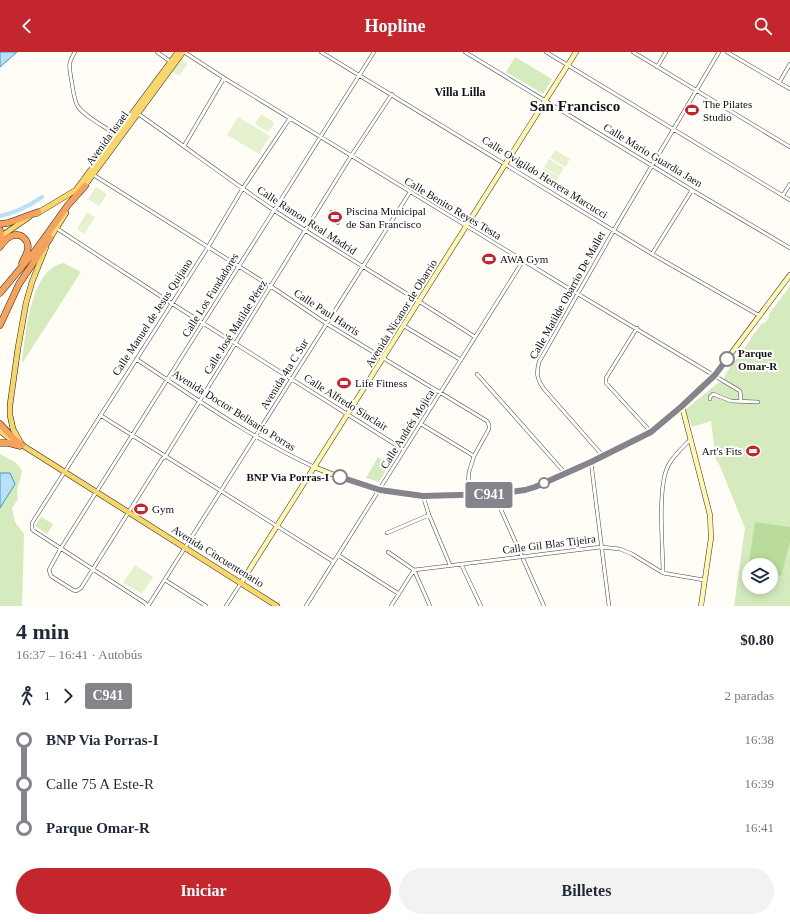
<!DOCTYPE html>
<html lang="es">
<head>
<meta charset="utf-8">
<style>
	body { margin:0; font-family:"Times New Roman",serif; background:#f2f2f3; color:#1f2937; height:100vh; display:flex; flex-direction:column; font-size:15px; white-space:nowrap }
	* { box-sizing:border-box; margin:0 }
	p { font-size:13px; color:#747a83 }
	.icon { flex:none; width:22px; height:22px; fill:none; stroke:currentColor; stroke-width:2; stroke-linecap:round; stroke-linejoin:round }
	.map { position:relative; height:554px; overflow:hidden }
	.details { display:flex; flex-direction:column; background:#fff; flex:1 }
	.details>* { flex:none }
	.badge { padding:0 8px; border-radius:3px; font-size:14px; line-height:26px }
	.controls { position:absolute; left:742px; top:506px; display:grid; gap:8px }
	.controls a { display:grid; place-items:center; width:36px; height:36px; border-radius:50%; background:#fff; box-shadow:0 2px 10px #0003; font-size:20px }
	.map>.badge { position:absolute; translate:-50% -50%; box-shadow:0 0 0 2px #fff }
	.legs { display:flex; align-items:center; gap:6px; height:44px; padding:0 16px; font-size:13px }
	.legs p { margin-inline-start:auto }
	.head { display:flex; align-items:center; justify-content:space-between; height:68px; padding:0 16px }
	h1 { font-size:22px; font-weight:700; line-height:30px }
	.primary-button { display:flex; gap:8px; margin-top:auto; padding:8px 16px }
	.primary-button a { flex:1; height:46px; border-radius:24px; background:#c4262e; color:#fff; font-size:16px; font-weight:700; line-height:46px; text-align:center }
	.primary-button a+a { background:#f2f2f3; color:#1f2937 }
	ul { padding:0 16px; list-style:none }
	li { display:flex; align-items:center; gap:14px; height:44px; font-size:15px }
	li i { display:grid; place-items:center; width:6px; height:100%; margin:0 5px; background:currentColor }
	li i::after { content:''; width:10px; height:10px; margin:-5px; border:3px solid; border-radius:50%; background:#fff }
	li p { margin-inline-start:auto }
	li:first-child i { background:linear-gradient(#0000 50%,currentColor 0) }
	li:last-child i { background:linear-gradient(currentColor 50%,#0000 0) }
	header { display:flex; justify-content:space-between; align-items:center; height:52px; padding:0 16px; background:#c4262e; color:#fff; font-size:18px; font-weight:700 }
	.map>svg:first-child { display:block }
	.green { fill:#d5ebbd; fill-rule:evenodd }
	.forest { fill:#b9dc9c }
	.pitch { fill:#e6f2cf }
	.water { fill:#b9e0f7; stroke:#3f96cf }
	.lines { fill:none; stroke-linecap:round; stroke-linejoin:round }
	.canal { stroke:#b9e0f7; stroke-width:4 }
	.street-casing { stroke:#444; stroke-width:4 }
	.secondary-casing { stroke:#333; stroke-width:5.5 }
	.primary-casing { stroke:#222; stroke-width:6 }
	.highway-casing { stroke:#222; stroke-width:7 }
	.street { stroke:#fff; stroke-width:3 }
	.secondary { stroke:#fff6b0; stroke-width:4.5 }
	.primary { stroke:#f9d66b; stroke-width:5 }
	.highway { stroke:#f5a25d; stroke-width:6 }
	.line-1-casing { stroke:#fff; stroke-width:9 }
	.line-1 { stroke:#87838a; stroke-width:6 }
	.stop-1-dot { fill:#fff; stroke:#87838a; stroke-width:2 }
	.labels { text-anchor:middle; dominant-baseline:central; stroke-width:4; stroke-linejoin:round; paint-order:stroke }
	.poi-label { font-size:11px; fill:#111; stroke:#fff; text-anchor:start }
	.street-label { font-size:11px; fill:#111; stroke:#fff }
	.stop-label { font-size:11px; font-weight:bold; fill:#111; stroke:#fff; text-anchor:start }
	.neighbourhood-label { font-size:12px; font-weight:bold; fill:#111; stroke:#fff }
	.district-label { font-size:15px; font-weight:bold; fill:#111; stroke:#fff }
</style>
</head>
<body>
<header><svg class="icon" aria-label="back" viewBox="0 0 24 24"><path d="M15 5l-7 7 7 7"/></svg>Hopline<svg class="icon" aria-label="search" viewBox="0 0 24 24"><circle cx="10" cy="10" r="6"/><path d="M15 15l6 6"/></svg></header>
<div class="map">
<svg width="790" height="554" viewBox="0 0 790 554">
	<rect width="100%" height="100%" fill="#fffdf5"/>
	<path class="green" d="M515,5l37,22 -9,15 -37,-22z
		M64,211l17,9 -58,90 -1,-1c4,-27 8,-93 42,-98z
		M790,234v320h-56l11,-78 -26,-64 -3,-4 -5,-39 -19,6 -7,-17 33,-27h3l4,-6v-2l37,-52h3l4,-6v-3zM749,513h22v22h-22z
		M0,402l15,8 7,8c-1,10 -7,19 -4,29l-6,9 3,14 9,12 -2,72h-22v-98l15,-24 -5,-11h-10z
		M378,405l6,4 3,-3 5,3 -13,21 -13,-4z
		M41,465l12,7 -6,10 -12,-8z"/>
	<path class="forest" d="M755,470l35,5v15l-9,34 -10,-3v-8h-22l-1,3z"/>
	<path class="pitch" d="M180,6l8,6 -9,12 -8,-5z
		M261,62l14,9 -7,9 -13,-8z
		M238,65l32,19 -11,18 -32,-19z
		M555,98l15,9 -5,8 -15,-9z
		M549,107l15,9 -5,8 -15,-9z
		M544,116l15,9 -5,8 -15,-9z
		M96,135l11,7 -8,12 -11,-7z
		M87,160l8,5 -11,17 -7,-5z
		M135,513l18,12 -11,17 -19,-11z"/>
	<path class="water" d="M0,0h17l-17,15z
		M331,158l12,7 -5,8 -11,-8z
		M0,421h10l5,11 -15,24z"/>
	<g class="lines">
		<path class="canal" d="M0,164c15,-3 29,-10 42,-19"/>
		<g class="street-casing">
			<path id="street" d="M75,0c-7,11 -6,14 -4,26 2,9 2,18 6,27 6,11 29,22 39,30
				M157,0l14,10
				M184,0l40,26 354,216 162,97 1,10
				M321,0l331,202 108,62
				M374,0l-313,496 -12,22 2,6 22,14 3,1 5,-3 81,-129 3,-2 186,-301 41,-62
				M465,0l227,138 98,58
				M546,0l244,148
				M633,0l157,95
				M727,0l63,37
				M657,15l9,-15
				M779,31l11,-19
				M137,61c46,32 91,66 138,98 66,43 134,83 200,126
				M184,94l40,-68
				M92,122l186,117 49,33 160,97 2,4v4l-15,27 -5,16 -2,24
				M783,143l7,-11
				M56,176l115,75 233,147
				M652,202l40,-64
				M404,274l57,34
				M637,276l-31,50v5l45,49
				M136,307c58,38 115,79 178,108
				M477,322l88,99
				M710,347v-2l3,-3 18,7 27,1
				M100,363l234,147
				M421,372l53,32
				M603,404l-59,-67c-7,-10 -8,-15 -5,-27l75,-132 105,-178
				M591,410l18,144
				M494,442l50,112
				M423,444l6,19 21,50
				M387,481l42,-18
				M388,500l26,18
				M338,503l61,39
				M461,512l20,42
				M414,518l187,-23 19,2 12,5 31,19 41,7
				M414,518l16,36
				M663,521c0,-26 -6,-85 5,-107 5,-10 14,-18 22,-26
				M165,528l41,26
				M147,554l-2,-3 -111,-72 -2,-2v-6l176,-276 35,-59 47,-70
				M148,554l262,-414
				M226,554l15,-23
				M306,554l217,-345
				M391,554l23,-36"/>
		</g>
		<g class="secondary-casing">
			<path id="secondary" d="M682,354l28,109 1,23 -10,68
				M314,415l33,13 33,9 43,7 71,-2 31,-4 10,-3 56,-25 60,-30 31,-26 33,-31 75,-100
				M241,531l335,-531"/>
		</g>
		<g class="primary-casing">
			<path id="primary" d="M83,136l100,-136
				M36,162l40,-24 58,-79 44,-59
				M0,185l29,-20
				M49,188l17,-27
				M46,195l-14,35 -6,21 -8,45 -8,57v10l3,14 9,16 255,161
				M0,379l13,10"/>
		</g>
		<g class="highway-casing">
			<path id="highway" d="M0,172l8,-1 30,-11
				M0,178l1,6 -1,5
				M0,195c5,-8 15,-17 24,-9 3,3 4,6 4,9 0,6 -4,11 -6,16
				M0,241l35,-42 33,-46 17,-19
				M0,273l19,-41 31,-46
				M0,372l13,14 9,7
				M0,391h9l11,3"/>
		</g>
		<use href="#street" class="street"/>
		<use href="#secondary" class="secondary"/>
		<use href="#primary" class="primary"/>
		<use href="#highway" class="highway"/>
	</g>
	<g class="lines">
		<g class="line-1-casing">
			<path id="line-1" d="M340,425l40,13 43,6 71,-2 31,-4 10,-3 56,-25 60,-30 31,-26 17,-16 16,-15 12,-16"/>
		</g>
		<use href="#line-1" class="line-1"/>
	</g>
	<defs>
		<g id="stadium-bare" transform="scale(1.08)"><path d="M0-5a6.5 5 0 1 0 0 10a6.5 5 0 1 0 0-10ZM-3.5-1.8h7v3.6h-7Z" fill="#c4262e" stroke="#fff" stroke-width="2.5" paint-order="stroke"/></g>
	</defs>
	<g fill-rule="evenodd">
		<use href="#stadium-bare" x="692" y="58"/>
		<use href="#stadium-bare" x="335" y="165"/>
		<use href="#stadium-bare" x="489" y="207"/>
		<use href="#stadium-bare" x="344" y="331"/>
		<use href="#stadium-bare" x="753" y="399"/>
		<use href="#stadium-bare" x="141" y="457"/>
	</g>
	<g class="stop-1-dot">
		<circle cx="727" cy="307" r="7"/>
		<circle cx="340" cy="425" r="7"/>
		<circle cx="544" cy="431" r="5"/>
	</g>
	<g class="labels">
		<g class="poi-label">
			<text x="703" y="52">The Pilates<tspan x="703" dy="13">Studio</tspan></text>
			<text x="346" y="159">Piscina Municipal<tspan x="346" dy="13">de San Francisco</tspan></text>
			<text x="500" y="207">AWA Gym</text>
			<text x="355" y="331">Life Fitness</text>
			<text x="742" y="399" text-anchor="end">Art's Fits</text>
			<text x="152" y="457">Gym</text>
		</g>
		<g class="street-label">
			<text transform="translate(107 86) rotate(-54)">Avenida Israel</text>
			<text transform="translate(653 103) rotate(31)">Calle Mario Guardia Jaen</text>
			<text transform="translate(545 125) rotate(32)">Calle Ovigildo Herrera Marcucci</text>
			<text transform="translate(453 156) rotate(31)">Calle Benito Reyes Testa</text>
			<text transform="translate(307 168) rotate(33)">Calle Ramon Real Madrid</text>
			<text transform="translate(210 243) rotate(-58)">Calle Los Fundadores</text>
			<text transform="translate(567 243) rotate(-61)">Calle Matilde Obarrio De Mallet</text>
			<text transform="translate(327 260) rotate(33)">Calle Paul Harris</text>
			<text transform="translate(401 261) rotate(-58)">Avenida Nicanor de Obarrio</text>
			<text transform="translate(152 265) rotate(-57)">Calle Manuel de Jesus Quijano</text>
			<text transform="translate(235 275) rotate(-58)">Calle José Matilde Pérez</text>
			<text transform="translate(284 322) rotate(-58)">Avenida 4ta C Sur</text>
			<text transform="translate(346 350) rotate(32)">Calle Alfredo Sinclair</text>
			<text transform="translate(234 358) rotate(32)">Avenida Doctor Belisario Porras</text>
			<text transform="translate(407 377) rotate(-58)">Calle Andrés Mojica</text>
			<text transform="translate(549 492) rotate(-7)">Calle Gil Blas Tijeira</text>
			<text transform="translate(218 504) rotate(32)">Avenida Cincuentenario</text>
		</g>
		<g class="stop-label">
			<text x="738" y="301">Parque<tspan x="738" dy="13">Omar-R</tspan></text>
			<text x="329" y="425" text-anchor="end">BNP Via Porras-I</text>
		</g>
		<g class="neighbourhood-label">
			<text x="460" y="40">Villa Lilla</text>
		</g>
		<g class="district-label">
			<text x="575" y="54">San Francisco</text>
		</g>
	</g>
</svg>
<div class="controls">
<a><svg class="icon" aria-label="layers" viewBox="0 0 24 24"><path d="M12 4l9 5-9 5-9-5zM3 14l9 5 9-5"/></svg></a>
</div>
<b class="badge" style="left:489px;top:443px;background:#87838a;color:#fff">C941</b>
</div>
<section class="details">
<div class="head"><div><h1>4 min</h1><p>16:37 – 16:41 · Autobús</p></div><b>$0.80</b></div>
<div class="legs"><svg class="icon" aria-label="walk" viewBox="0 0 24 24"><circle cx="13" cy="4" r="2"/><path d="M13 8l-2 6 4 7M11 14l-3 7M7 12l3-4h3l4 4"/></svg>1<svg class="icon" aria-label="forward" viewBox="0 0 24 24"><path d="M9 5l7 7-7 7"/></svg><b class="badge" style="background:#87838a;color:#fff">C941</b><p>2 paradas</p></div>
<ul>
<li><i style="color:#87838a"></i><b>BNP Via Porras-I</b><p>16:38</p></li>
<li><i style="color:#87838a"></i><span>Calle 75 A Este-R</span><p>16:39</p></li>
<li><i style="color:#87838a"></i><b>Parque Omar-R</b><p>16:41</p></li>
</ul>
<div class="primary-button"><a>Iniciar</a><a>Billetes</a></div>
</section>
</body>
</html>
